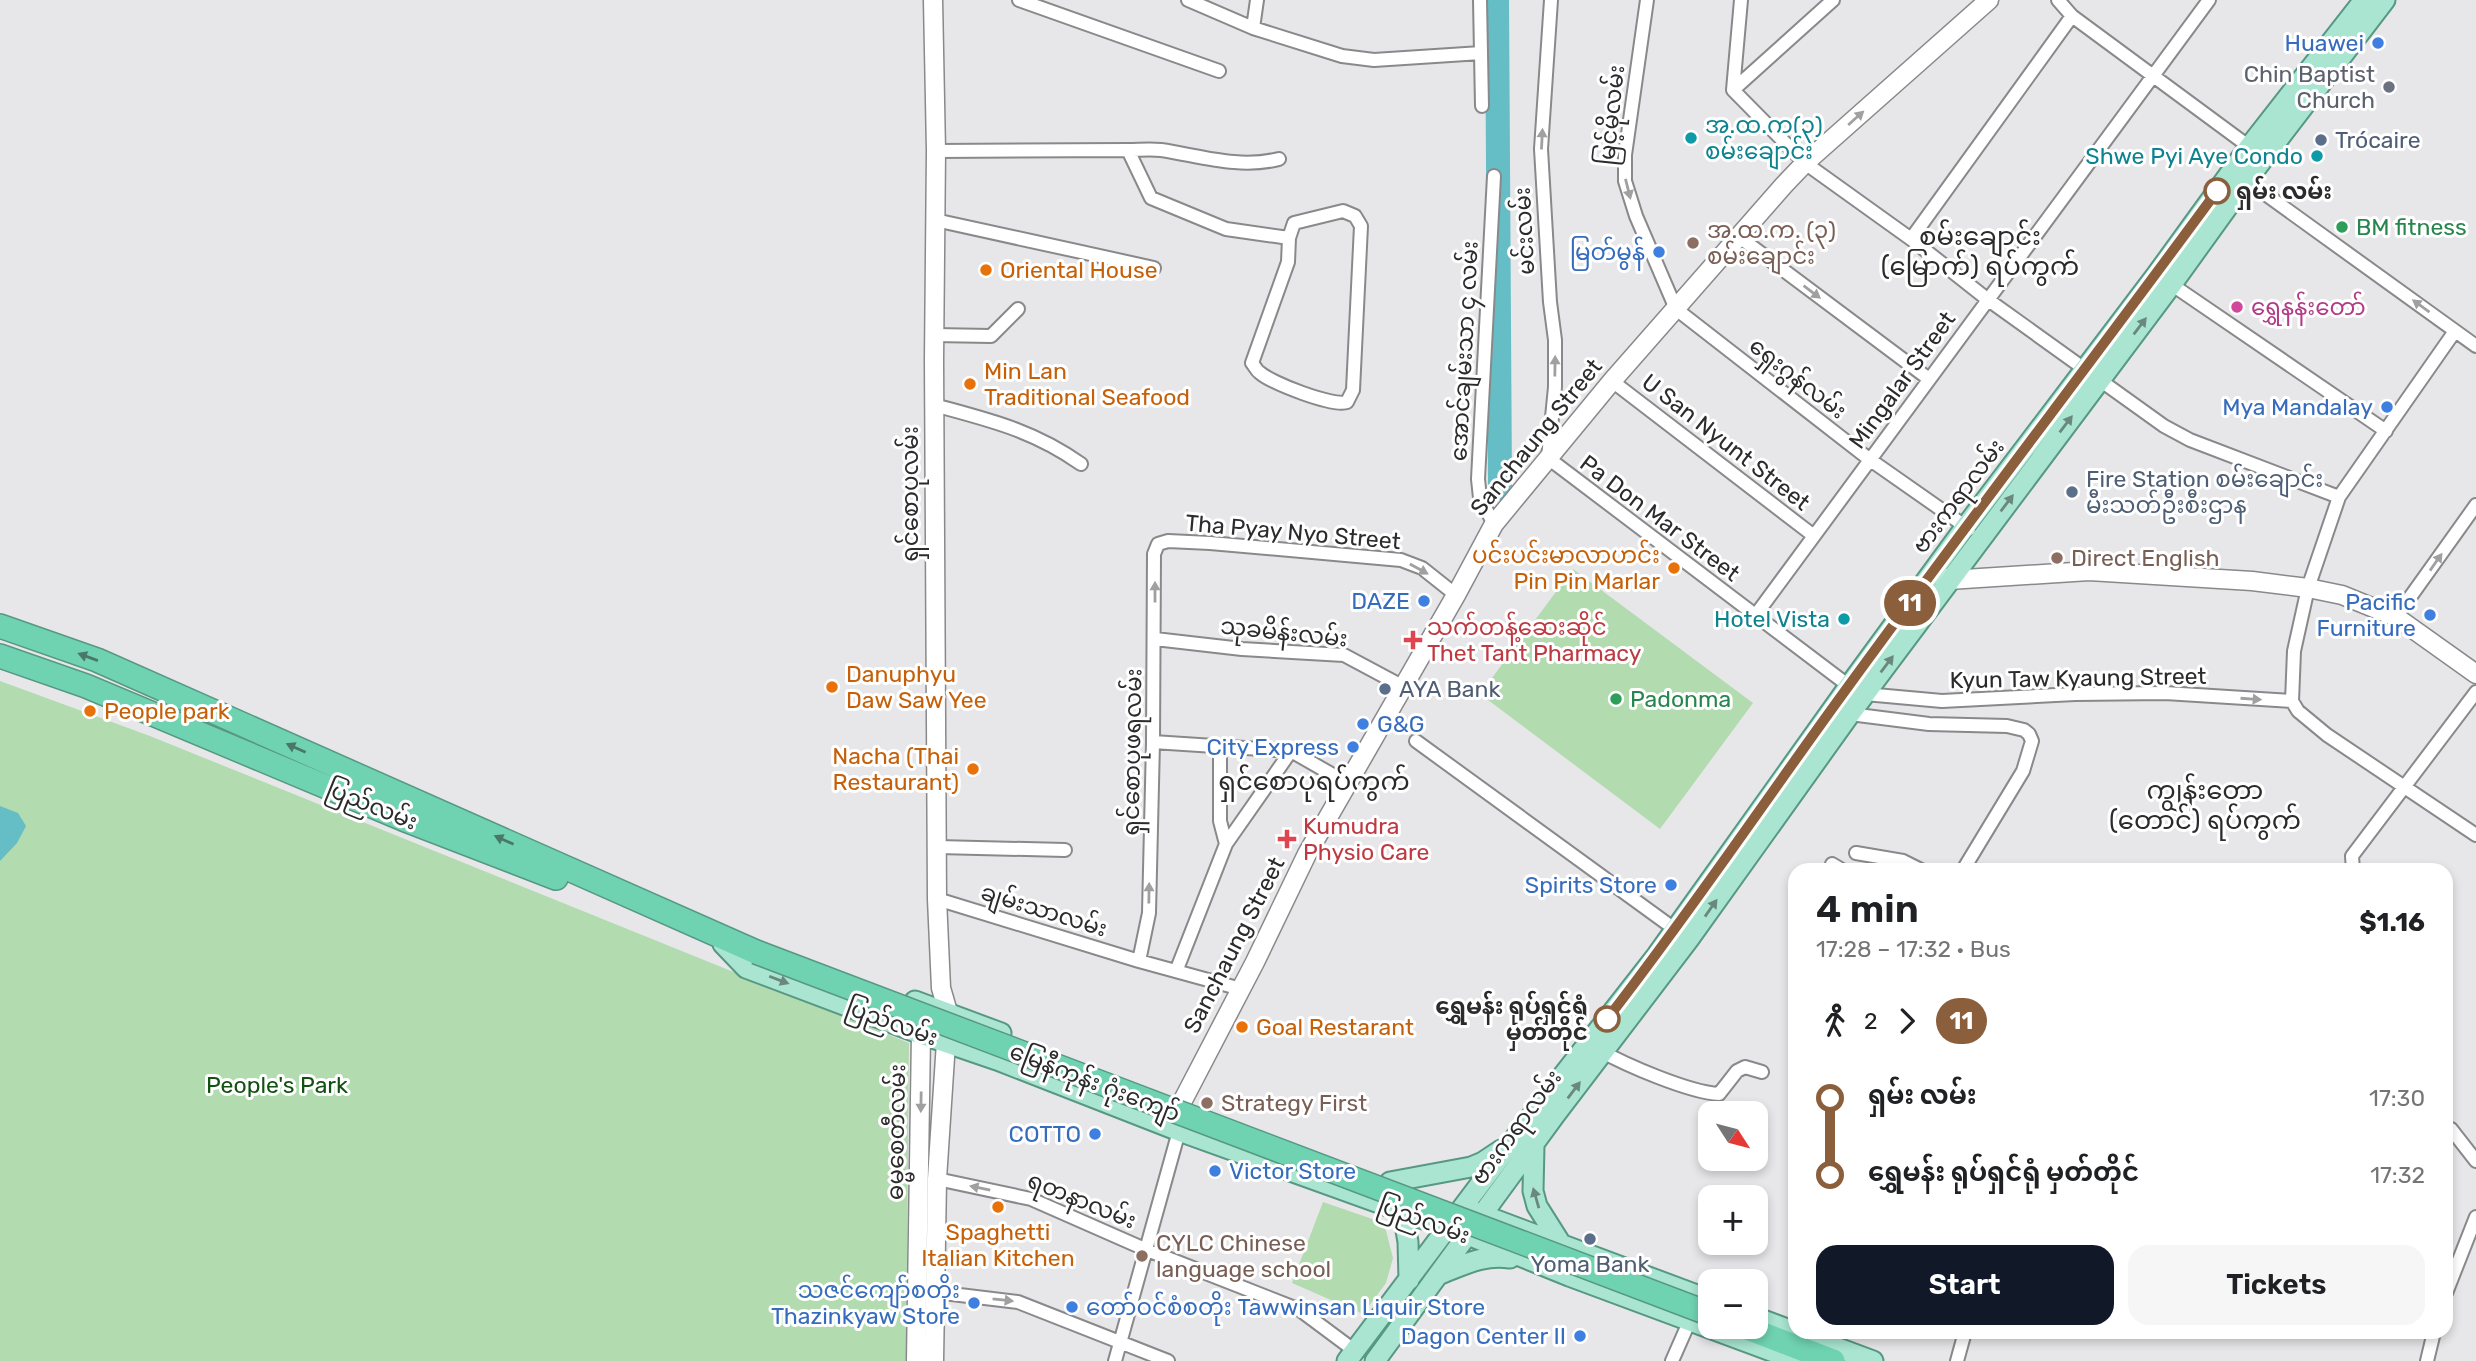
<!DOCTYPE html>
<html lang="en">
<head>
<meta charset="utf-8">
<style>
	body { margin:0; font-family:Rubik,"Noto Sans Myanmar",sans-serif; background:#f6f6f6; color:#202124; height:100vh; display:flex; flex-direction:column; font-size:26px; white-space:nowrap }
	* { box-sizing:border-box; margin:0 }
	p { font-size:23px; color:#757577 }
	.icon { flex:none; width:38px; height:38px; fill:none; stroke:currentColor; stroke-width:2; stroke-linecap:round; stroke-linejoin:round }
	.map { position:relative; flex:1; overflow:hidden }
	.sheet { position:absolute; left:1788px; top:863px; width:665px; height:476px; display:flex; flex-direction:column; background:#fff; border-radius:21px; box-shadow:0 4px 10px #0003 }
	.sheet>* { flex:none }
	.badge { padding:0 14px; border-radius:23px; font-size:24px; line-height:46px }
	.needle { width:46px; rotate:126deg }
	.controls { position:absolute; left:1698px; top:1101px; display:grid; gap:14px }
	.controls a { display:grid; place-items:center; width:70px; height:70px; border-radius:14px; background:#fff; box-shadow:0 4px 10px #0003; font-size:35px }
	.map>.badge { position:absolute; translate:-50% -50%; box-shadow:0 0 0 4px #fff }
	.legs { display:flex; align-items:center; gap:10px; height:77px; padding:0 28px; font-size:23px }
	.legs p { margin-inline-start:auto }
	.summary { display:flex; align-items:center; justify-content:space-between; height:119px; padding:0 28px }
	h1 { font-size:38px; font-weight:600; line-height:52px }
	.action { display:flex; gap:14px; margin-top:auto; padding:14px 28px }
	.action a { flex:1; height:80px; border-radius:21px; background:#111827; color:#fff; font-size:28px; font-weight:600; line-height:80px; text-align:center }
	.action a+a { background:#f6f6f6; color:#202124 }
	ul { padding:0 28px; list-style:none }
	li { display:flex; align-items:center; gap:24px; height:77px; font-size:26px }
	li i { display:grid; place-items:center; width:10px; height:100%; margin:0 9px; background:currentColor }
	li i::after { content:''; width:18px; height:18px; margin:-9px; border:5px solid; border-radius:50%; background:#fff }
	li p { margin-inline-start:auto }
	li:first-child i { background:linear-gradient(#0000 50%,currentColor 0) }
	li:last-child i { background:linear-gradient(currentColor 50%,#0000 0) }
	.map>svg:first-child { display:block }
	.green { fill:#b2dbaf }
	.water { fill:#65bdc5 }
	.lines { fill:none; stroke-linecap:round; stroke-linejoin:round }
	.river { stroke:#65bdc5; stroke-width:24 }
	.street-casing { stroke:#89898c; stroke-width:16 }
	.secondary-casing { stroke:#89898c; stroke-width:21 }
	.primary-casing { stroke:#579883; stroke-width:23 }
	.highway-casing { stroke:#579883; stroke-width:26 }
	.street { stroke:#fff; stroke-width:12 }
	.secondary { stroke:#fff; stroke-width:18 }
	.primary { stroke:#a9e5d1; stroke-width:19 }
	.highway { stroke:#6fd3b2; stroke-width:23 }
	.highway-bridge-casing { stroke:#579883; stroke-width:26; stroke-linecap:butt }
	.highway-bridge { stroke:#6fd3b2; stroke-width:23 }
	.oneway { fill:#a0a0a0 }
	.oneway2 { fill:#6a887e }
	.oneway3 { fill:#4a7768 }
	.line-1-casing { stroke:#fff; stroke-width:16 }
	.line-1 { stroke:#8b5e3c; stroke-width:10 }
	.shop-dot { fill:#3f7fe0; stroke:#fff; stroke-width:2.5 }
	.worship-dot { fill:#6b7280; stroke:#fff; stroke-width:2.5 }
	.culture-dot { fill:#0f9aa8; stroke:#fff; stroke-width:2.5 }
	.service-dot { fill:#5c6f8a; stroke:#fff; stroke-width:2.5 }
	.stop-1-dot { fill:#fff; stroke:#8b5e3c; stroke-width:3.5 }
	.leisure-dot { fill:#2e9e5b; stroke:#fff; stroke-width:2.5 }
	.education-dot { fill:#8d6e63; stroke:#fff; stroke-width:2.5 }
	.food-dot { fill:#e8710a; stroke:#fff; stroke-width:2.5 }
	.hotel-dot { fill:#d1479c; stroke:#fff; stroke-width:2.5 }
	.health-dot { fill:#e0444e; stroke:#fff; stroke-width:2.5 }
	.labels { text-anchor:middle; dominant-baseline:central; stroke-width:6; stroke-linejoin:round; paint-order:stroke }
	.shop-label { font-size:23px; fill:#366cbe; stroke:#fff; text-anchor:end }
	.worship-label { font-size:23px; fill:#5b616d; stroke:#fff; text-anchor:end }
	.street-label { font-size:23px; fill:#2b2b2c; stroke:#fff }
	.culture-label { font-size:23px; fill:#0d838f; stroke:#fff; text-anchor:end }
	.service-label { font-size:23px; fill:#4e5e75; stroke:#fff; text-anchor:start }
	.stop-label { font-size:23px; font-weight:bold; fill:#2b2b2c; stroke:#fff; text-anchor:start }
	.leisure-label { font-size:23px; fill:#27864d; stroke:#fff; text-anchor:start }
	.education-label { font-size:23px; fill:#785e54; stroke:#fff; text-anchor:start }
	.food-label { font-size:23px; fill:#c56008; stroke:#fff; text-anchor:start }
	.hotel-label { font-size:23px; fill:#b23c85; stroke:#fff; text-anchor:start }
	.health-label { font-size:23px; fill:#be3a42; stroke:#fff; text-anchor:start }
	.park-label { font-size:23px; fill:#115211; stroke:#fff }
	.quarter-label { font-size:26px; fill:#2b2b2c; stroke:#fff }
</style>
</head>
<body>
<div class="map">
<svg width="2476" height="1361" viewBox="0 0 2476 1361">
	<rect width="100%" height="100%" fill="#e7e7ea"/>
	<path class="green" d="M1573,569l180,134 -93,126 -180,-135z
		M0,681l150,55 759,307 -3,318h-906z
		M1323,1202l61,21 9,35 -7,25 -23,31 -71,-31z"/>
	<path class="water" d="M0,806l18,7 8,13 -9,17 -17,18z"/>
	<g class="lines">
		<path class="river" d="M1497,0l3,488"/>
		<g class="street-casing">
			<path id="street" d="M1019,0l200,71
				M1188,0l65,28 89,28 32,4 107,-7
				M1480,0l2,106
				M1551,0l-10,149 9,153 5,38v47l-7,71 301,228
				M1647,0l-22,155v26l11,35 40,93 193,150 100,70
				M1741,0l-8,90 72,73 106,76 76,60 177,127 26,14 149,57
				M2058,0l14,16 183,135
				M1253,28l4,-28
				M1733,90l100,-90
				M1128,150c11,0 22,-1 33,0 40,6 78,19 118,9
				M936,151l192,-1 23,48 75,31 63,9
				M2243,178l233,168
				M1343,211l12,5 6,10 -8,164 -6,12c-14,5 -76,-19 -88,-30 -1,0 -6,-8 -7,-9l36,-101 1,-24 5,-15z
				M935,220l219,48
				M1738,236l191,143
				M1911,239l161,-223
				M2168,282l218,149
				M934,335l57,1 27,-27
				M1612,381l202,155
				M934,405c55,15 99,25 147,59
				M1494,524l-14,-26 -2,-19 16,-303
				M1755,616l454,-616
				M2396,617l80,-112
				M1155,639l87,10 102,6 58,31
				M1865,694l77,7 133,-7 90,-1 127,8
				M2292,701l2,-50 14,-63 31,-91 116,-166
				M2292,701l6,10 29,24 149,100
				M1850,714l79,10 78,2 17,4 5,4 3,7 -9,30 -60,99
				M1416,741l264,192
				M1153,742l138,9 56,32
				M1220,747v74l6,23
				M938,847l127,3
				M1856,853l47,8 18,9
				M1832,864l10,6
				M2353,870l-1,-14 124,-164
				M937,899l202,62 102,28
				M1139,961l10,-48 4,-171 1,-188 4,-10 10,-3 42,2 191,17 21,8 34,27
				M1177,969l49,-125 65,-93
				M1599,1050c27,15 89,42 120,44l18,-23 8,-4 17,5
				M2446,1127l5,2 25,32
				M937,1179l94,20 116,51 153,60 55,41
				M935,1292l83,10 150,59
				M2446,1293l30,-76
				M1115,1361l64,-230
				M1672,1361l18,-41
				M1957,1361l8,-29
				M2427,1361l7,-29"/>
		</g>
		<g class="secondary-casing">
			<path id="secondary" d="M933,0l3,151 -2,209 3,539 4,89 7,24 -11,167 -3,182
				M1942,577l7,3 140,-9 163,10 56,7 34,7 54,22 80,57
				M1181,1104l74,-142 52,-108 149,-259 38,-71 118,-143 172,-196 21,-22 184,-163
				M916,1361l5,-327 4,-11"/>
		</g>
		<g class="primary-casing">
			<path id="primary" d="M723,944l23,24 175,66 76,26 182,71 289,104 101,41 229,85
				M915,1001l86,32
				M1534,1145l-1,46 4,15 24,38
				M1390,1182l81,-15 12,-5 18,-12
				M1472,1211l238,89
				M1403,1213l5,29 1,38
				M1440,1274c24,-9 43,-20 70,-16
				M1755,1317l118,44
				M1347,1361l189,-251 121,-155 192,-269 117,-160 191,-252 92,-127 115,-147
				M1375,1361l180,-246 134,-176 161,-225 322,-430 75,-104 138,-180"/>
		</g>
		<g class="highway-casing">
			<path id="highway" d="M0,626l97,34 659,292
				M0,656l86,30 317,133 153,59
				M1742,1326l91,35"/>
		</g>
		<use href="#street" class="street"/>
		<use href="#secondary" class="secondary"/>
		<use href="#primary" class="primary"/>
		<use href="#highway" class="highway"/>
		<g class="highway-bridge-casing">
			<path id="highway-bridge" d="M756,952l954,362"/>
		</g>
		<use href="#highway-bridge" class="highway-bridge"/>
	</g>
	<defs><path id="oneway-solid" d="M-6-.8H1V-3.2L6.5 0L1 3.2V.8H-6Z" transform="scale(1.75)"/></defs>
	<g class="oneway">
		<use href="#oneway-solid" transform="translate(1856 118) rotate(-42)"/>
		<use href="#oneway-solid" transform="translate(1542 139) rotate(-87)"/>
		<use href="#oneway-solid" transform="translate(1628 189) rotate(76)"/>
		<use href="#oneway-solid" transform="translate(1812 292) rotate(37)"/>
		<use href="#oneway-solid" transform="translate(2421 306) rotate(-144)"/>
		<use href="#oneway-solid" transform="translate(1555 366) rotate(-89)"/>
		<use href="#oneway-solid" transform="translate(2436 562) rotate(-55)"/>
		<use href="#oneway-solid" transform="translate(1419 569) rotate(29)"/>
		<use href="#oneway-solid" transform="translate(1155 592) rotate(-90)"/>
		<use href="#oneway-solid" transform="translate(2251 699) rotate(4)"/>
		<use href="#oneway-solid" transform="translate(1149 893) rotate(-89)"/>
		<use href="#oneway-solid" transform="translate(921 1102) rotate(91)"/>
		<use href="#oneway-solid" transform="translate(980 1188) rotate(-168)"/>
		<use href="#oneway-solid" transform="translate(1003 1300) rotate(6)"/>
	</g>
	<g class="oneway2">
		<use href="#oneway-solid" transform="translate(2140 326) rotate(-53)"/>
		<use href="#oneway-solid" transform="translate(2066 424) rotate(-53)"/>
		<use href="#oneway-solid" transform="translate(2007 503) rotate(-53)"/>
		<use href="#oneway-solid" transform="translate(1887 664) rotate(-53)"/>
		<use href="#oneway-solid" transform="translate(1711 908) rotate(-55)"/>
		<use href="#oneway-solid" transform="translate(779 980) rotate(21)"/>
		<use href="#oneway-solid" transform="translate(1574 1090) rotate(-53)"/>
		<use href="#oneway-solid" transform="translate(1536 1198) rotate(-106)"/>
	</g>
	<g class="oneway3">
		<use href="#oneway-solid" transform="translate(88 657) rotate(-160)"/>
		<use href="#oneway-solid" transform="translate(296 748) rotate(-156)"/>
		<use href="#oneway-solid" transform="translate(504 840) rotate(-156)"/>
	</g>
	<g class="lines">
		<g class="line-1-casing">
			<path id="line-1" d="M1607,1019c85,-109 161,-223 243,-335 120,-165 246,-328 367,-493"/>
		</g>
		<use href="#line-1" class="line-1"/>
	</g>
	<g class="shop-dot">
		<circle cx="2378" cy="43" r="7"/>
		<circle cx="1659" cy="252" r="7"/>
		<circle cx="2387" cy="407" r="7"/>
		<circle cx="1424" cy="601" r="7"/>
		<circle cx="2430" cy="615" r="7"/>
		<circle cx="1363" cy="724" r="7"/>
		<circle cx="1353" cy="747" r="7"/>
		<circle cx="1671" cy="885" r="7"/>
		<circle cx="1095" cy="1134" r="7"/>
		<circle cx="1215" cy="1171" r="7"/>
		<circle cx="974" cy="1303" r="7"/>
		<circle cx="1072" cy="1307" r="7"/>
		<circle cx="1580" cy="1336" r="7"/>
	</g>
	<circle class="worship-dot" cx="2389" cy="87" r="7"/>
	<g class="culture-dot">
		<circle cx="1691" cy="138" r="7"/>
		<circle cx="2317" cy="156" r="7"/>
		<circle cx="1844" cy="619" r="7"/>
	</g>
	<g class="service-dot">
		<circle cx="2321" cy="140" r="7"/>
		<circle cx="2072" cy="492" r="7"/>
		<circle cx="1385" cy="689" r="7"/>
		<circle cx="1590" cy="1239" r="7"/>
	</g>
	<g class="stop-1-dot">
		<circle cx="2217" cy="191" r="12"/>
		<circle cx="1607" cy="1019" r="12"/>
	</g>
	<g class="leisure-dot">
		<circle cx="2342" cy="227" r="7"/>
		<circle cx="1616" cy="699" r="7"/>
	</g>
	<g class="education-dot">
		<circle cx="1693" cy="243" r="7"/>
		<circle cx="2057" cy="558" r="7"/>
		<circle cx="1207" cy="1103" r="7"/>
		<circle cx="1142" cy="1256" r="7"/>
	</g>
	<g class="food-dot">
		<circle cx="986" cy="270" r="7"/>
		<circle cx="970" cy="384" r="7"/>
		<circle cx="1674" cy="568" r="7"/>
		<circle cx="832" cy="687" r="7"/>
		<circle cx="90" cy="711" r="7"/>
		<circle cx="973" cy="769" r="7"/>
		<circle cx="1242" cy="1027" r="7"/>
		<circle cx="998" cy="1207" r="7"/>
	</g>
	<circle class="hotel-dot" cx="2237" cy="307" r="7"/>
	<g class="health-dot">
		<path d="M1409.5 629.5h7v7h7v7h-7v7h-7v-7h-7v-7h7z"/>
		<path d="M1283.5 828.5h7v7h7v7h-7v7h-7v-7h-7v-7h7z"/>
	</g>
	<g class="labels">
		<g class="shop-label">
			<text x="2364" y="43">Huawei</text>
			<text x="1645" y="252">မြတ်မွန်</text>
			<text x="2373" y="407">Mya Mandalay</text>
			<text x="1410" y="601">DAZE</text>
			<text x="2416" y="602">Pacific<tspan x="2416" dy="26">Furniture</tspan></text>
			<text x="1377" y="724" text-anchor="start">G&amp;G</text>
			<text x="1339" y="747">City Express</text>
			<text x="1657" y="885">Spirits Store</text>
			<text x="1081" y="1134">COTTO</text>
			<text x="1229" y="1171" text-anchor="start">Victor Store</text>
			<text x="960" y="1290">သဇင်ကျော်စတိုး<tspan x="960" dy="26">Thazinkyaw Store</tspan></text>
			<text x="1086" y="1307" text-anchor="start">တော်ဝင်စံစတိုး Tawwinsan Liquir Store</text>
			<text x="1566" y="1336">Dagon Center II</text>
		</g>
		<g class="worship-label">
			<text x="2375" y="74">Chin Baptist<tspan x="2375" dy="26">Church</tspan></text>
		</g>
		<g class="street-label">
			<text transform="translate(1611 115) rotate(-84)">မြင့်မိုလမ်း</text>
			<text transform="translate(1524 231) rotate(-93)">မင်းလမ်း</text>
			<text transform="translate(1464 351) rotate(-87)">အောင်ချမ်းသာ ၄ လမ်း</text>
			<text transform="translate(1798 378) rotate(38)">ရှေးဂွန်လမ်း</text>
			<text transform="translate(1902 380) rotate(-54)">Mingalar Street</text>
			<text transform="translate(1536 437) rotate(-51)">Sanchaung Street</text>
			<text transform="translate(1726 442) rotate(38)">U San Nyunt Street</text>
			<text transform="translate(910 494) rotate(-90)">ရှင်စောပုလမ်း</text>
			<text transform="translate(1958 496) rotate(-53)">ဗားကရာလမ်း</text>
			<text transform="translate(1660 518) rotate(37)">Pa Don Mar Street</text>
			<text transform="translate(1293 532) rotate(5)">Tha Pyay Nyo Street</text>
			<text transform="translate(1284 632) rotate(6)">သုခမိန်းလမ်း</text>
			<text transform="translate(2078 678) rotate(-1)">Kyun Taw Kyaung Street</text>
			<text transform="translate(1132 752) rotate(-89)">ရှင်စောပုဖရလမ်း</text>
			<text transform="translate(372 805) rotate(22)">ပြည်လမ်း</text>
			<text transform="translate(1044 910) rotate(17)">ချမ်းသာလမ်း</text>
			<text transform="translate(1234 945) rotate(-63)">Sanchaung Street</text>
			<text transform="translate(892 1022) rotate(20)">ပြည်လမ်း</text>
			<text transform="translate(1095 1082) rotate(21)">မြေနီကုန်း ဂုံးကျော်</text>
			<text transform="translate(1516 1127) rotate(-54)">ဗားကရာလမ်း</text>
			<text transform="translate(896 1132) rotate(-89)">ဓမ္မစေတီလမ်း</text>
			<text transform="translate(1082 1200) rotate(22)">ရတနာလမ်း</text>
			<text transform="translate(1424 1220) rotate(20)">ပြည်လမ်း</text>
		</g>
		<g class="culture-label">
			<text x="1705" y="125" text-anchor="start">အ.ထ.က(၃)<tspan x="1705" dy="26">စမ်းချောင်း</tspan></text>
			<text x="2303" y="156">Shwe Pyi Aye Condo</text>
			<text x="1830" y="619">Hotel Vista</text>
		</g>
		<g class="service-label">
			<text x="2335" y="140">Trócaire</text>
			<text x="2086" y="479">Fire Station စမ်းချောင်း<tspan x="2086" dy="26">မီးသတ်ဦးစီးဌာန</tspan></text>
			<text x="1399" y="689">AYA Bank</text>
			<text x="1590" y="1264" text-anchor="middle">Yoma Bank</text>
		</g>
		<g class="stop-label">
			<text x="2236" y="191">ရှမ်း လမ်း</text>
			<text x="1588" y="1006" text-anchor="end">ရွှေမန်း ရုပ်ရှင်ရုံ<tspan x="1588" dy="26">မှတ်တိုင်</tspan></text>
		</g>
		<g class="leisure-label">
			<text x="2356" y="227">BM fitness</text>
			<text x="1630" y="699">Padonma</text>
		</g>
		<g class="education-label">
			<text x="1707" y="230">အ.ထ.က. (၃)<tspan x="1707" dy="26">စမ်းချောင်း</tspan></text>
			<text x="2071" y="558">Direct English</text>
			<text x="1221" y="1103">Strategy First</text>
			<text x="1156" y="1243">CYLC Chinese<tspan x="1156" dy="26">language school</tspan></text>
		</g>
		<g class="food-label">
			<text x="1000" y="270">Oriental House</text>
			<text x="984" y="371">Min Lan<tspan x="984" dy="26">Traditional Seafood</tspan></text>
			<text x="1660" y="555" text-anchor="end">ပင်းပင်းမာလာဟင်း<tspan x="1660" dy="26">Pin Pin Marlar</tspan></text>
			<text x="846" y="674">Danuphyu<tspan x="846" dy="26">Daw Saw Yee</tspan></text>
			<text x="104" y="711">People park</text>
			<text x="959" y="756" text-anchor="end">Nacha (Thai<tspan x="959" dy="26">Restaurant)</tspan></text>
			<text x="1256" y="1027">Goal Restarant</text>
			<text x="998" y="1232" text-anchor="middle">Spaghetti<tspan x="998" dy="26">Italian Kitchen</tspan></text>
		</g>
		<g class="hotel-label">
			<text x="2251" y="307">ရွှေနန်းတော်</text>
		</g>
		<g class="health-label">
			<text x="1427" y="627">သက်တန့်ဆေးဆိုင်<tspan x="1427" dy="26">Thet Tant Pharmacy</tspan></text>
			<text x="1303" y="826">Kumudra<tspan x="1303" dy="26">Physio Care</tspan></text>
		</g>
		<g class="park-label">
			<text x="277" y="1085">People's Park</text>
		</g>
		<g class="quarter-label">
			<text x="1980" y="236">စမ်းချောင်း<tspan x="1980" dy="30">(မြောက်) ရပ်ကွက်</tspan></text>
			<text x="1314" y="781">ရှင်စောပုရပ်ကွက်</text>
			<text x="2205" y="790">ကျွန်းတော<tspan x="2205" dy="30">(တောင်) ရပ်ကွက်</tspan></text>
		</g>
	</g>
</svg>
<div class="controls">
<a><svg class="needle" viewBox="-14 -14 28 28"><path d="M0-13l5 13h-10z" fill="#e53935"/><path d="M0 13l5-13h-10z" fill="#757577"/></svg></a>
<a>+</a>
<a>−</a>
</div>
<b class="badge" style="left:1910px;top:603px;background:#8b5e3c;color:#fff">11</b>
<section class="sheet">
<div class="summary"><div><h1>4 min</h1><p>17:28 – 17:32 · Bus</p></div><b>$1.16</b></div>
<div class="legs"><svg class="icon" aria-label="walk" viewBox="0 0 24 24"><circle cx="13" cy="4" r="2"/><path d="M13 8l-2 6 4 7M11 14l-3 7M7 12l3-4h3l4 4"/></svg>2<svg class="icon" aria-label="forward" viewBox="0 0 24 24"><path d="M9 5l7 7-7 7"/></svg><b class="badge" style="background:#8b5e3c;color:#fff">11</b></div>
<ul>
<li><i style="color:#8b5e3c"></i><b>ရှမ်း လမ်း</b><p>17:30</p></li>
<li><i style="color:#8b5e3c"></i><b>ရွှေမန်း ရုပ်ရှင်ရုံ မှတ်တိုင်</b><p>17:32</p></li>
</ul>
<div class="action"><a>Start</a><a>Tickets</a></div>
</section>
</div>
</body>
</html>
